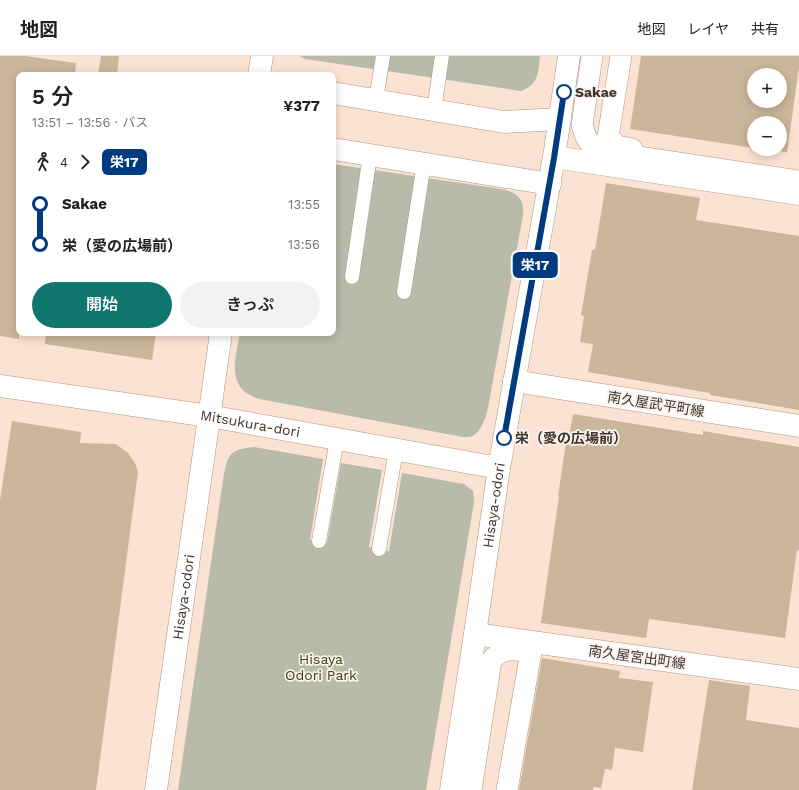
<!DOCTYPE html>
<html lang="ja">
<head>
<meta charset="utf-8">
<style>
	body { margin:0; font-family:"Work Sans","Noto Sans JP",sans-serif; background:#f2f2f2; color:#202124; height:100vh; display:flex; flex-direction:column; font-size:15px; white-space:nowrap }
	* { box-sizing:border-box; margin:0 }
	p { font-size:13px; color:#757577 }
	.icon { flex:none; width:22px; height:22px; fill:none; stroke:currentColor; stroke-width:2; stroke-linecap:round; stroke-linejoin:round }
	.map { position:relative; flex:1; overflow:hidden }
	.sheet { position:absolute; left:16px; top:16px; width:320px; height:264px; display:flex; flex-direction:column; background:#fff; border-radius:8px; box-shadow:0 2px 10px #0003 }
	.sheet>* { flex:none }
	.badge { padding:0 8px; border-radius:6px; font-size:14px; line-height:26px }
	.fabs { position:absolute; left:747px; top:12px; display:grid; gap:8px }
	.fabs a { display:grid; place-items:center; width:40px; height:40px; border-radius:50%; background:#fff; box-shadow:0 2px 10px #0003; font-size:20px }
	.map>.badge { position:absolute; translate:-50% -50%; box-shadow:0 0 0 2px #fff }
	.legs { display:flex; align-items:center; gap:6px; height:44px; padding:0 16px; font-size:13px }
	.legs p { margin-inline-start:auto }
	.overview { display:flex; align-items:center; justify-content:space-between; height:68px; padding:0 16px }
	h1 { font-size:22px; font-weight:600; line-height:30px }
	.cta { display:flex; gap:8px; margin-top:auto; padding:8px 16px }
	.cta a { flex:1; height:46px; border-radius:24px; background:#0f766e; color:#fff; font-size:16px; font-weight:600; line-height:46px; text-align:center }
	.cta a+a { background:#f2f2f2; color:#202124 }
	ul { padding:0 16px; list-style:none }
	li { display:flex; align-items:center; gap:14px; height:40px; font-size:15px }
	li i { display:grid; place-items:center; width:6px; height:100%; margin:0 5px; background:currentColor }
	li i::after { content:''; width:10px; height:10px; margin:-5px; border:3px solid; border-radius:50%; background:#fff }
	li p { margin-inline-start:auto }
	li:first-child i { background:linear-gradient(#0000 50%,currentColor 0) }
	li:last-child i { background:linear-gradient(currentColor 50%,#0000 0) }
	header { display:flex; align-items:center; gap:24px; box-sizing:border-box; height:56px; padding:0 20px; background:#fff; border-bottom:1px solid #e0e0e0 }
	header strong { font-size:19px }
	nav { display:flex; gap:22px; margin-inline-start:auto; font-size:14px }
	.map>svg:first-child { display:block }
	.green { fill:#b8bba9 }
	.building { fill:#cab69a; fill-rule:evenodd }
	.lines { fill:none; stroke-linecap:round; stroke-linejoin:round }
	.service-casing { stroke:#b09381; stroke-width:15 }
	.pedestrian-casing { stroke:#b09381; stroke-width:22 }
	.minor-casing { stroke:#b09381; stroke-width:23 }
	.tertiary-casing { stroke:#b09381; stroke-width:23 }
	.service { stroke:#fff; stroke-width:14 }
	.pedestrian { stroke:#fff; stroke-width:21 }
	.minor { stroke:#fff; stroke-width:22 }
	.tertiary { stroke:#fff; stroke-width:22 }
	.line-1-casing { stroke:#fff; stroke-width:9 }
	.line-1 { stroke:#003b80; stroke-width:6 }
	.stop-1-dot { fill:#fff; stroke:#003b80; stroke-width:2 }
	.labels { text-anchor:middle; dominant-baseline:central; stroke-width:3.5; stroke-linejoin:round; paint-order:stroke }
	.stop-label { font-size:14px; font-weight:bold; fill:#40342c; stroke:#faf4f0; text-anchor:start }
	.street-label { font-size:14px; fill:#40342c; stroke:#faf4f0 }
	.park-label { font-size:14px; fill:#3b400e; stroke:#faf4f0 }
</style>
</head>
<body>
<header>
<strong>地図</strong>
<nav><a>地図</a><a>レイヤ</a><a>共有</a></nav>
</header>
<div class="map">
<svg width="799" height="734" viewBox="0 0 799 734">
	<rect width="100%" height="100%" fill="#fce2d2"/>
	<path class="green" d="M299,0h241c-2,17 -1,28 -19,35l-216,-32z
		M333,108l168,25c15,3 24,9 22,26l-35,193c-2,9 -6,22 -15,28 -3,1 -7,1 -10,1l-204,-38c-4,-2 -10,-4 -14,-7 -17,-14 -8,-41 -5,-59h93z
		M254,391l69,12 -13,81 17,3 14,-80 41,7 -13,77 20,4 13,-78 62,11 9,7 1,11 -48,288h-248l45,-310c5,-25 4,-30 31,-33z"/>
	<path class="building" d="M0,0h25l51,7 -1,12h-56v264l-19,-3z
		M101,0h18l-2,19h-19z
		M641,0h158v12l-12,84 -24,-3h17v-26h-26v25l-124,-19zM754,19h26v26h-26z
		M606,127l94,15 -4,22 103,16v174l-89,-15v-2l-122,-21 5,-28 -13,-2 4,-26 -3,-1 11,-65h3z
		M46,277h110l-4,27 -107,-16z
		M573,358l130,21v-4l96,16v103h-2l-12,88 -136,-19 -3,19 -105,-15 18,-127h-1l9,-60 2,1z
		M12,365l69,11 -1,11 36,1 12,9 7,10 3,9 -42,318h-96v-290z
		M542,602l78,13 -1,7 34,4 -10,70 -28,-4 -3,22 -7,-1 -4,19 -8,-1v3h-74z
		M709,624l41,6 -4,34 53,8v62h-107z"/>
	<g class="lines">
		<g class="service-casing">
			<path id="service" d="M376,44l7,-44
				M434,54l8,-54
				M352,221l18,-122
				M404,236l20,-129
				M319,485l18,-102
				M379,493l17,-99"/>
		</g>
		<g class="pedestrian-casing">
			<path id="pedestrian" d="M592,0l-10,69 4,12 6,9 7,3 13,4 187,28
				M621,0l-13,81 9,9 15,3
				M471,734l20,-129c12,-15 23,-11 40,-9l-24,138"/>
		</g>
		<g class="minor-casing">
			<path id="minor" d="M333,37l171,29 56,-3
				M333,93l217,35
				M554,101l245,37
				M514,325l285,45
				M475,578l324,45"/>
		</g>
		<g class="tertiary-casing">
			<g id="tertiary">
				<path d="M259,19l3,-19"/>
				<path id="s1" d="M0,330l209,30 290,52"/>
				<path id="s2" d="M156,734l65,-457"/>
				<path id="s3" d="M451,734l24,-156 24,-166 55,-311 15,-101"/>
			</g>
		</g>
		<use href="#service" class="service"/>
		<use href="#pedestrian" class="pedestrian"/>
		<use href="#minor" class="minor"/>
		<use href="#tertiary" class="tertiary"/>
	</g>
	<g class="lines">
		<g class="line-1-casing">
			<path id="line-1" d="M504,382l50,-280 10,-66"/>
		</g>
		<use href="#line-1" class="line-1"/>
	</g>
	<g class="stop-1-dot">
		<circle cx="564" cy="36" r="7"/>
		<circle cx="504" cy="382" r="7"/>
	</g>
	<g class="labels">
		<g class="stop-label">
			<text x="575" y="36">Sakae</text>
			<text x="515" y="382">栄（愛の広場前）</text>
		</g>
		<g class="street-label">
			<text transform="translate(656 348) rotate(9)">南久屋武平町線</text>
			<text stroke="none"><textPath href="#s1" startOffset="253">Mitsukura-dori</textPath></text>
			<text stroke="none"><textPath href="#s3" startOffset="288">Hisaya-odori</textPath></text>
			<text stroke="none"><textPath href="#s2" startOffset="195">Hisaya-odori</textPath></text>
			<text transform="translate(637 601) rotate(8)">南久屋宮出町線</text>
		</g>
		<g class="park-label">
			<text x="321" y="603">Hisaya<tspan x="321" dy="16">Odori Park</tspan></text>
		</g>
	</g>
</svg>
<div class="fabs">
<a>+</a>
<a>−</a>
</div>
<b class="badge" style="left:535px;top:209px;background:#003b80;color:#fff">栄17</b>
<section class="sheet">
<div class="overview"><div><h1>5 分</h1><p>13:51 – 13:56 · バス</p></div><b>¥377</b></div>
<div class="legs"><svg class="icon" aria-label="walk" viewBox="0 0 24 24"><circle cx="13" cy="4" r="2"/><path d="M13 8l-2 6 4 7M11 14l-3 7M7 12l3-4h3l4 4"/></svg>4<svg class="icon" aria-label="forward" viewBox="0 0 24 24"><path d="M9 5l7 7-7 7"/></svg><b class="badge" style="background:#003b80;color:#fff">栄17</b></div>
<ul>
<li><i style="color:#003b80"></i><b>Sakae</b><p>13:55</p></li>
<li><i style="color:#003b80"></i><b>栄（愛の広場前）</b><p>13:56</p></li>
</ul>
<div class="cta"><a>開始</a><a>きっぷ</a></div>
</section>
</div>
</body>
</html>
